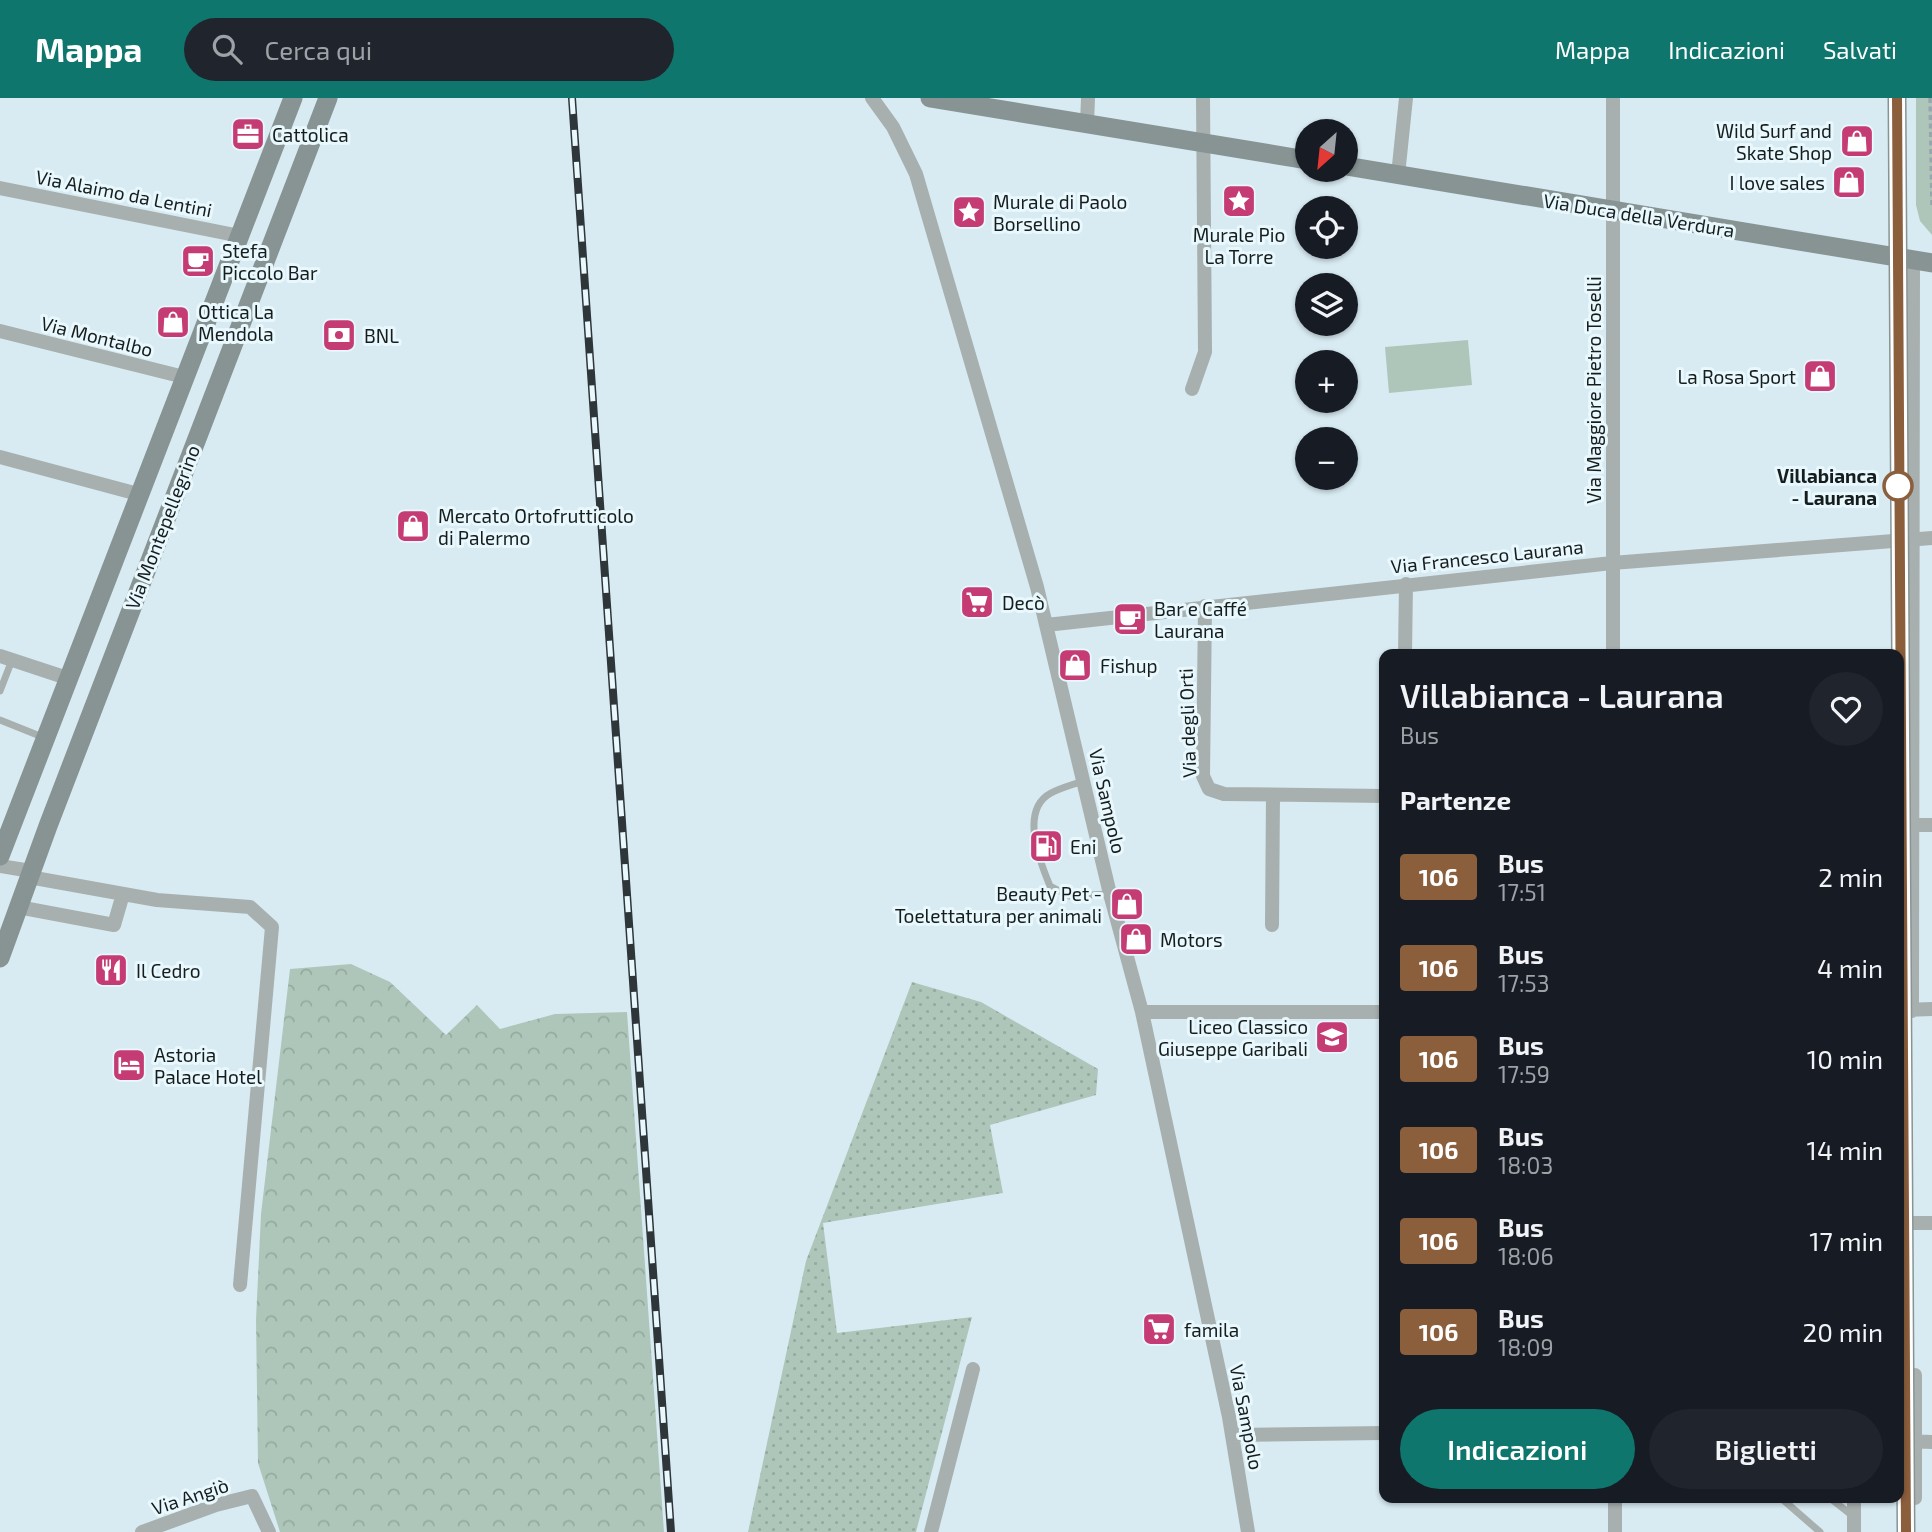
<!DOCTYPE html>
<html lang="it">
<head>
<meta charset="utf-8">
<style>
	body { margin:0; font-family:"Exo 2",sans-serif; background:#20242c; color:#f1f3f6; height:100vh; display:flex; flex-direction:column; font-size:26px; white-space:nowrap }
	* { box-sizing:border-box; margin:0 }
	p { font-size:23px; color:#9ea1a6 }
	.icon { flex:none; width:38px; height:38px; fill:none; stroke:currentColor; stroke-width:2; stroke-linecap:round; stroke-linejoin:round }
	.map { position:relative; flex:1; overflow:hidden }
	.drawer { position:absolute; left:1379px; top:551px; width:525px; height:854px; display:flex; flex-direction:column; background:#171b24; border-radius:14px; box-shadow:0 2px 5px #0004 }
	.drawer>* { flex:none }
	.badge { padding:0 14px; border-radius:5px; font-size:24px; line-height:46px }
	.needle { width:46px; rotate:207deg }
	.buttons { position:absolute; left:1295px; top:21px; display:grid; gap:14px }
	.buttons a { display:grid; place-items:center; width:63px; height:63px; border-radius:50%; background:#171b24; box-shadow:0 2px 5px #0004; font-size:35px }
	.map>.badge { position:absolute; translate:-50% -50%; box-shadow:0 0 0 4px #fff }
	h2 { padding:0 21px; font-size:26px; line-height:63px }
	.round { display:grid; place-items:center; flex:none; width:74px; height:74px; border-radius:37px; background:#20242c }
	.summary { display:flex; align-items:center; justify-content:space-between; height:119px; padding:0 21px }
	h1 { font-size:33px; font-weight:600; line-height:52px }
	.action { display:flex; gap:14px; margin-top:auto; padding:14px 21px }
	.action a { flex:1; height:80px; border-radius:42px; background:#0f766e; color:#fff; font-size:28px; font-weight:600; line-height:80px; text-align:center }
	.action a+a { background:#20242c; color:#f1f3f6 }
	ul { padding:0; list-style:none }
	li { display:flex; align-items:center; gap:21px; height:91px; padding:0 21px }
	li div { flex:1 }
	li b { display:block; font-size:26px }
	li em { font-style:normal }
	li .badge { min-width:77px; font-weight:700; text-align:center }
	header { display:flex; align-items:center; gap:42px; box-sizing:border-box; height:98px; padding:0 35px; background:#0f766e; color:#fff }
	header strong { font-size:33px }
	nav { display:flex; gap:38px; margin-inline-start:auto; font-size:24px }
	.search { width:490px; height:63px; background:#20242c; display:flex; align-items:center; gap:18px; box-sizing:border-box; padding:0 24px; border-radius:38px; color:#9ea1a6; font-size:26px }
	.map>svg:first-child { display:block }
	.grass { fill:url(#grass-dots) }
	.forest { fill:url(#forest-crowns) }
	.green { fill:#aec6ba }
	.lines { fill:none; stroke-linecap:round; stroke-linejoin:round }
	.path { stroke:#97a6ac; stroke-width:3.5; stroke-dasharray:5 3.5; stroke-linecap:butt }
	.lane { stroke:#a7b0af; stroke-width:7 }
	.street { stroke:#a7b0af; stroke-width:14 }
	.secondary { stroke:#879493; stroke-width:19 }
	.rail-casing { stroke:#2e3639; stroke-width:8 }
	.rail { stroke:#e8f8fd; stroke-width:5; stroke-dasharray:16; stroke-linecap:butt }
	.line-casing { stroke:#fff; stroke-width:16 }
	.line { stroke:#8b5e3c; stroke-width:10 }
	.stop-dot { fill:#fff; stroke:#8b5e3c; stroke-width:3.5 }
	.labels { text-anchor:middle; dominant-baseline:central; stroke-width:6; stroke-linejoin:round; paint-order:stroke }
	.poi-label { font-size:19px; fill:#161d1f; stroke:#e8f8fd; text-anchor:start }
	.street-label { font-size:19px; fill:#161d1f; stroke:#e8f8fd }
	.stop-label { font-size:19px; font-weight:bold; fill:#161d1f; stroke:#e8f8fd; text-anchor:end }
</style>
</head>
<body>
<header>
<strong>Mappa</strong>
<div class="search"><svg class="icon" aria-label="search" viewBox="0 0 24 24"><circle cx="10" cy="10" r="6"/><path d="M15 15l6 6"/></svg>Cerca qui</div>
<nav><a>Mappa</a><a>Indicazioni</a><a>Salvati</a></nav>
</header>
<div class="map">
<svg width="1932" height="1434" viewBox="0 0 1932 1434">
	<defs>
		<pattern id="grass-dots" width="8" height="8" patternUnits="userSpaceOnUse" patternTransform="scale(1.75)"><rect width="8" height="8" fill="#aec6ba"/><path d="M2 2h.1M6 6h.1" fill="none" stroke="#95aa9f" stroke-width="1.8" stroke-linecap="round"/></pattern>
		<pattern id="forest-crowns" width="20" height="18" patternUnits="userSpaceOnUse" patternTransform="scale(1.75)"><rect width="20" height="18" fill="#aec6ba"/><path d="M2 6a3 3 0 1 1 6 0M12 15a3 3 0 1 1 6 0" fill="none" stroke="#95aa9f"/></pattern>
	</defs>
	<rect width="100%" height="100%" fill="#d8ebf2"/>
	<path class="grass" d="M912,884l69,20 117,67 -2,26 -106,30 13,68 -180,30 14,110 135,-16 -56,215h-168l58,-271z"/>
	<path class="forest" d="M351,866l39,18 56,53 31,-30 23,24 55,-15 72,-2 37,520h-384l-22,-69 -2,-143 5,-106 29,-245z"/>
	<path class="green" d="M1916,0h16v137l-12,-14 -4,-16z
		M1468,242l4,45 -83,8 -4,-46z"/>
	<g class="lines">
		<path class="path" d="M1930,0l2,109"/>
		<path class="lane" d="M0,593l12,-31
			M0,622l45,18
			M1083,683c-11,4 -23,7 -32,12 -32,17 -11,69 -1,93l19,10 41,-2
			M1781,1400l39,34
			M1830,1400l24,19"/>
		<path class="street" d="M872,0l21,29 23,47 121,413 73,307 32,118 87,405 19,115
			M1613,0v556
			M1087,26l1,-26
			M1398,77l8,-77
			M0,90l240,48
			M0,233l184,46
			M1192,291l13,-37 -2,-254
			M0,359l138,37
			M1205,508l-2,170 6,13 15,5 160,2
			M1046,527l566,-62 320,-25
			M1405,556l1,-70
			M0,558l67,22
			M1905,727h27
			M0,768l31,5
			M29,779l128,23 93,7 22,20 -32,358
			M18,809l96,18 9,-31
			M1272,827l1,-130
			M1905,912l27,-1
			M1912,913l1,-751
			M1142,914h242
			M1905,1125h27
			M1915,1277v123
			M1232,1337l152,-2
			M1907,1343l25,1
			M1854,1400v34
			M142,1434l74,-27 36,-9 17,36
			M931,1434l42,-163
			M1615,1434v-34"/>
		<path class="secondary" d="M930,0l377,62
			M1897,0l9,1434
			M1346,68l586,97
			M0,758l293,-758
			M0,860l48,-132 280,-728"/>
		<g class="rail-casing">
			<path id="rail" d="M572,0l99,1434"/>
		</g>
		<use href="#rail" class="rail"/>
	</g>
	<g class="lines">
		<g class="line-casing">
			<path id="line" d="M1897,0l9,1434"/>
		</g>
		<use href="#line" class="line"/>
	</g>
	<defs>
		<g id="office-square" transform="scale(1.75)"><rect x="-9" y="-9" width="18" height="18" rx="4" fill="#c53b73" stroke="#e8f8fd"/><path d="M-6-3h4V-5.5h4V-3h4V5H-6ZM-1-4.5V-3h2v-1.5ZM-6 0V1H6V0Z" fill="#fff"/></g>
		<g id="shop-square" transform="scale(1.75)"><rect x="-9" y="-9" width="18" height="18" rx="4" fill="#c53b73" stroke="#e8f8fd"/><path d="M-5-2.5h2.3a2.7 3.5 0 0 1 5.4 0H5L5.5 6h-11ZM-1.5-2.5h3a1.5 2.3 0 0 0-3 0Z" fill="#fff"/></g>
		<g id="sight-square" transform="scale(1.75)"><rect x="-9" y="-9" width="18" height="18" rx="4" fill="#c53b73" stroke="#e8f8fd"/><path d="M0-6L1.8-2.2L6-1.7L2.9 1.2L3.7 5.4L0 3.3L-3.7 5.4L-2.9 1.2L-6-1.7L-1.8-2.2Z" fill="#fff"/></g>
		<g id="cafe-square" transform="scale(1.75)"><rect x="-9" y="-9" width="18" height="18" rx="4" fill="#c53b73" stroke="#e8f8fd"/><path d="M-5.5-4.5H6V0H3Q3 3.5 0 3.5H-2.5Q-5.5 3.5-5.5 0ZM3-3.2v2h1.7v-2ZM-6 4.5H4V6H-6Z" fill="#fff"/></g>
		<g id="bank-square" transform="scale(1.75)"><rect x="-9" y="-9" width="18" height="18" rx="4" fill="#c53b73" stroke="#e8f8fd"/><path d="M-6-4H6V4H-6ZM0-2.3a2.3 2.3 0 1 0 0 4.6a2.3 2.3 0 1 0 0-4.6Z" fill="#fff"/></g>
		<g id="supermarket-square" transform="scale(1.75)"><rect x="-9" y="-9" width="18" height="18" rx="4" fill="#c53b73" stroke="#e8f8fd"/><path d="M-6-5.5h2.5l.6 2H6L4.5 2H-2.5L-4.4-4H-6ZM-1.5 3.2a1.3 1.3 0 1 0 .1 0ZM3 3.2a1.3 1.3 0 1 0 .1 0Z" fill="#fff"/></g>
		<g id="fuel-square" transform="scale(1.75)"><rect x="-9" y="-9" width="18" height="18" rx="4" fill="#c53b73" stroke="#e8f8fd"/><path d="M-5.5-6h7V0h2V4h1.3V-2.5L3-4.5l.8-.8L6-3V5H2.5V1h-1V6h-7ZM-4.2-4.7v3.2H.2V-4.7Z" fill="#fff"/></g>
		<g id="restaurant-square" transform="scale(1.75)"><rect x="-9" y="-9" width="18" height="18" rx="4" fill="#c53b73" stroke="#e8f8fd"/><path d="M-5-6h1v4h1v-4h1v4h1v-4h1v5L-1.5 .5V6h-2V.5L-5-1ZM5-6V6H3V1.5H1.5Q1.5-4 5-6Z" fill="#fff"/></g>
		<g id="school-square" transform="scale(1.75)"><rect x="-9" y="-9" width="18" height="18" rx="4" fill="#c53b73" stroke="#e8f8fd"/><path d="M0-5L7-2L0 1L-7-2ZM-4 1L0 2.5L4 1V4Q0 6-4 4Z" fill="#fff"/></g>
		<g id="hotel-square" transform="scale(1.75)"><rect x="-9" y="-9" width="18" height="18" rx="4" fill="#c53b73" stroke="#e8f8fd"/><path d="M-6-4.5h1.5V1H6V5H4.5V3h-9V5H-6ZM-4 0a1.8 1.8 0 1 1 3.6 0ZM.5 0V-2.5h3Q6-2.5 6 0Z" fill="#fff"/></g>
	</defs>
	<g fill-rule="evenodd">
		<use href="#office-square" x="248" y="36"/>
		<use href="#shop-square" x="1857" y="43"/>
		<use href="#shop-square" x="1849" y="84"/>
		<use href="#sight-square" x="1239" y="103"/>
		<use href="#sight-square" x="969" y="114"/>
		<use href="#cafe-square" x="198" y="163"/>
		<use href="#shop-square" x="173" y="224"/>
		<use href="#bank-square" x="339" y="237"/>
		<use href="#shop-square" x="1820" y="278"/>
		<use href="#shop-square" x="413" y="428"/>
		<use href="#supermarket-square" x="977" y="504"/>
		<use href="#cafe-square" x="1130" y="521"/>
		<use href="#shop-square" x="1075" y="567"/>
		<use href="#fuel-square" x="1046" y="748"/>
		<use href="#shop-square" x="1127" y="806"/>
		<use href="#shop-square" x="1136" y="841"/>
		<use href="#restaurant-square" x="111" y="872"/>
		<use href="#school-square" x="1332" y="939"/>
		<use href="#hotel-square" x="129" y="967"/>
		<use href="#supermarket-square" x="1159" y="1231"/>
	</g>
	<circle class="stop-dot" cx="1898" cy="388" r="14"/>
	<g class="labels">
		<g class="poi-label">
			<text x="1832" y="32" text-anchor="end">Wild Surf and<tspan x="1832" dy="22">Skate Shop</tspan></text>
			<text x="272" y="36">Cattolica</text>
			<text x="1825" y="84" text-anchor="end">I love sales</text>
			<text x="993" y="103">Murale di Paolo<tspan x="993" dy="22">Borsellino</tspan></text>
			<text x="1239" y="136" text-anchor="middle">Murale Pio<tspan x="1239" dy="22">La Torre</tspan></text>
			<text x="222" y="152">Stefa<tspan x="222" dy="22">Piccolo Bar</tspan></text>
			<text x="198" y="213">Ottica La<tspan x="198" dy="22">Mendola</tspan></text>
			<text x="364" y="237">BNL</text>
			<text x="1796" y="278" text-anchor="end">La Rosa Sport</text>
			<text x="438" y="417">Mercato Ortofrutticolo<tspan x="438" dy="22">di Palermo</tspan></text>
			<text x="1002" y="504">Decò</text>
			<text x="1154" y="510">Bar e Caffé<tspan x="1154" dy="22">Laurana</tspan></text>
			<text x="1100" y="567">Fishup</text>
			<text x="1070" y="748">Eni</text>
			<text x="1102" y="795" text-anchor="end">Beauty Pet -<tspan x="1102" dy="22">Toelettatura per animali</tspan></text>
			<text x="1160" y="841">Motors</text>
			<text x="136" y="872">Il Cedro</text>
			<text x="1308" y="928" text-anchor="end">Liceo Classico<tspan x="1308" dy="22">Giuseppe Garibali</tspan></text>
			<text x="154" y="956">Astoria<tspan x="154" dy="22">Palace Hotel</tspan></text>
			<text x="1184" y="1231">famila</text>
		</g>
		<g class="street-label">
			<text transform="translate(124 95) rotate(11)">Via Alaimo da Lentini</text>
			<text transform="translate(1639 117) rotate(9)">Via Duca della Verdura</text>
			<text transform="translate(97 238) rotate(14)">Via Montalbo</text>
			<text transform="translate(1593 292) rotate(-90)">Via Maggiore Pietro Toselli</text>
			<text transform="translate(162 429) rotate(-69)">Via Montepellegrino</text>
			<text transform="translate(1487 458) rotate(-6)">Via Francesco Laurana</text>
			<text transform="translate(1187 625) rotate(-92)">Via degli Orti</text>
			<text transform="translate(1108 703) rotate(77)">Via Sampolo</text>
			<text transform="translate(1247 1319) rotate(79)">Via Sampolo</text>
			<text transform="translate(190 1398) rotate(-18)">Via Angiò</text>
		</g>
		<g class="stop-label">
			<text x="1877" y="377">Villabianca<tspan x="1877" dy="22">- Laurana</tspan></text>
		</g>
	</g>
</svg>
<div class="buttons">
<a><svg class="needle" viewBox="-14 -14 28 28"><path d="M0-13l5 13h-10z" fill="#e53935"/><path d="M0 13l5-13h-10z" fill="#9ea1a6"/></svg></a>
<a><svg class="icon" aria-label="locate" viewBox="0 0 24 24"><circle cx="12" cy="12" r="6"/><path d="M12 2v4M12 18v4M2 12h4M18 12h4"/></svg></a>
<a><svg class="icon" aria-label="layers" viewBox="0 0 24 24"><path d="M12 4l9 5-9 5-9-5zM3 14l9 5 9-5"/></svg></a>
<a>+</a>
<a>−</a>
</div>
<section class="drawer">
<div class="summary"><div><h1>Villabianca - Laurana</h1><p>Bus</p></div><a class="round"><svg class="icon" aria-label="heart" viewBox="0 0 24 24"><path d="M12 20l-8-8c-3-5 5-10 8-4 3-6 11-1 8 4z"/></svg></a></div>
<h2>Partenze</h2>
<ul>
<li><span class="badge" style="background:#8b5e3c;color:#fff">106</span><div><b>Bus</b><p>17:51</p></div><em>2 min</em></li>
<li><span class="badge" style="background:#8b5e3c;color:#fff">106</span><div><b>Bus</b><p>17:53</p></div><em>4 min</em></li>
<li><span class="badge" style="background:#8b5e3c;color:#fff">106</span><div><b>Bus</b><p>17:59</p></div><em>10 min</em></li>
<li><span class="badge" style="background:#8b5e3c;color:#fff">106</span><div><b>Bus</b><p>18:03</p></div><em>14 min</em></li>
<li><span class="badge" style="background:#8b5e3c;color:#fff">106</span><div><b>Bus</b><p>18:06</p></div><em>17 min</em></li>
<li><span class="badge" style="background:#8b5e3c;color:#fff">106</span><div><b>Bus</b><p>18:09</p></div><em>20 min</em></li>
</ul>
<div class="action"><a>Indicazioni</a><a>Biglietti</a></div>
</section>
</div>
</body>
</html>
